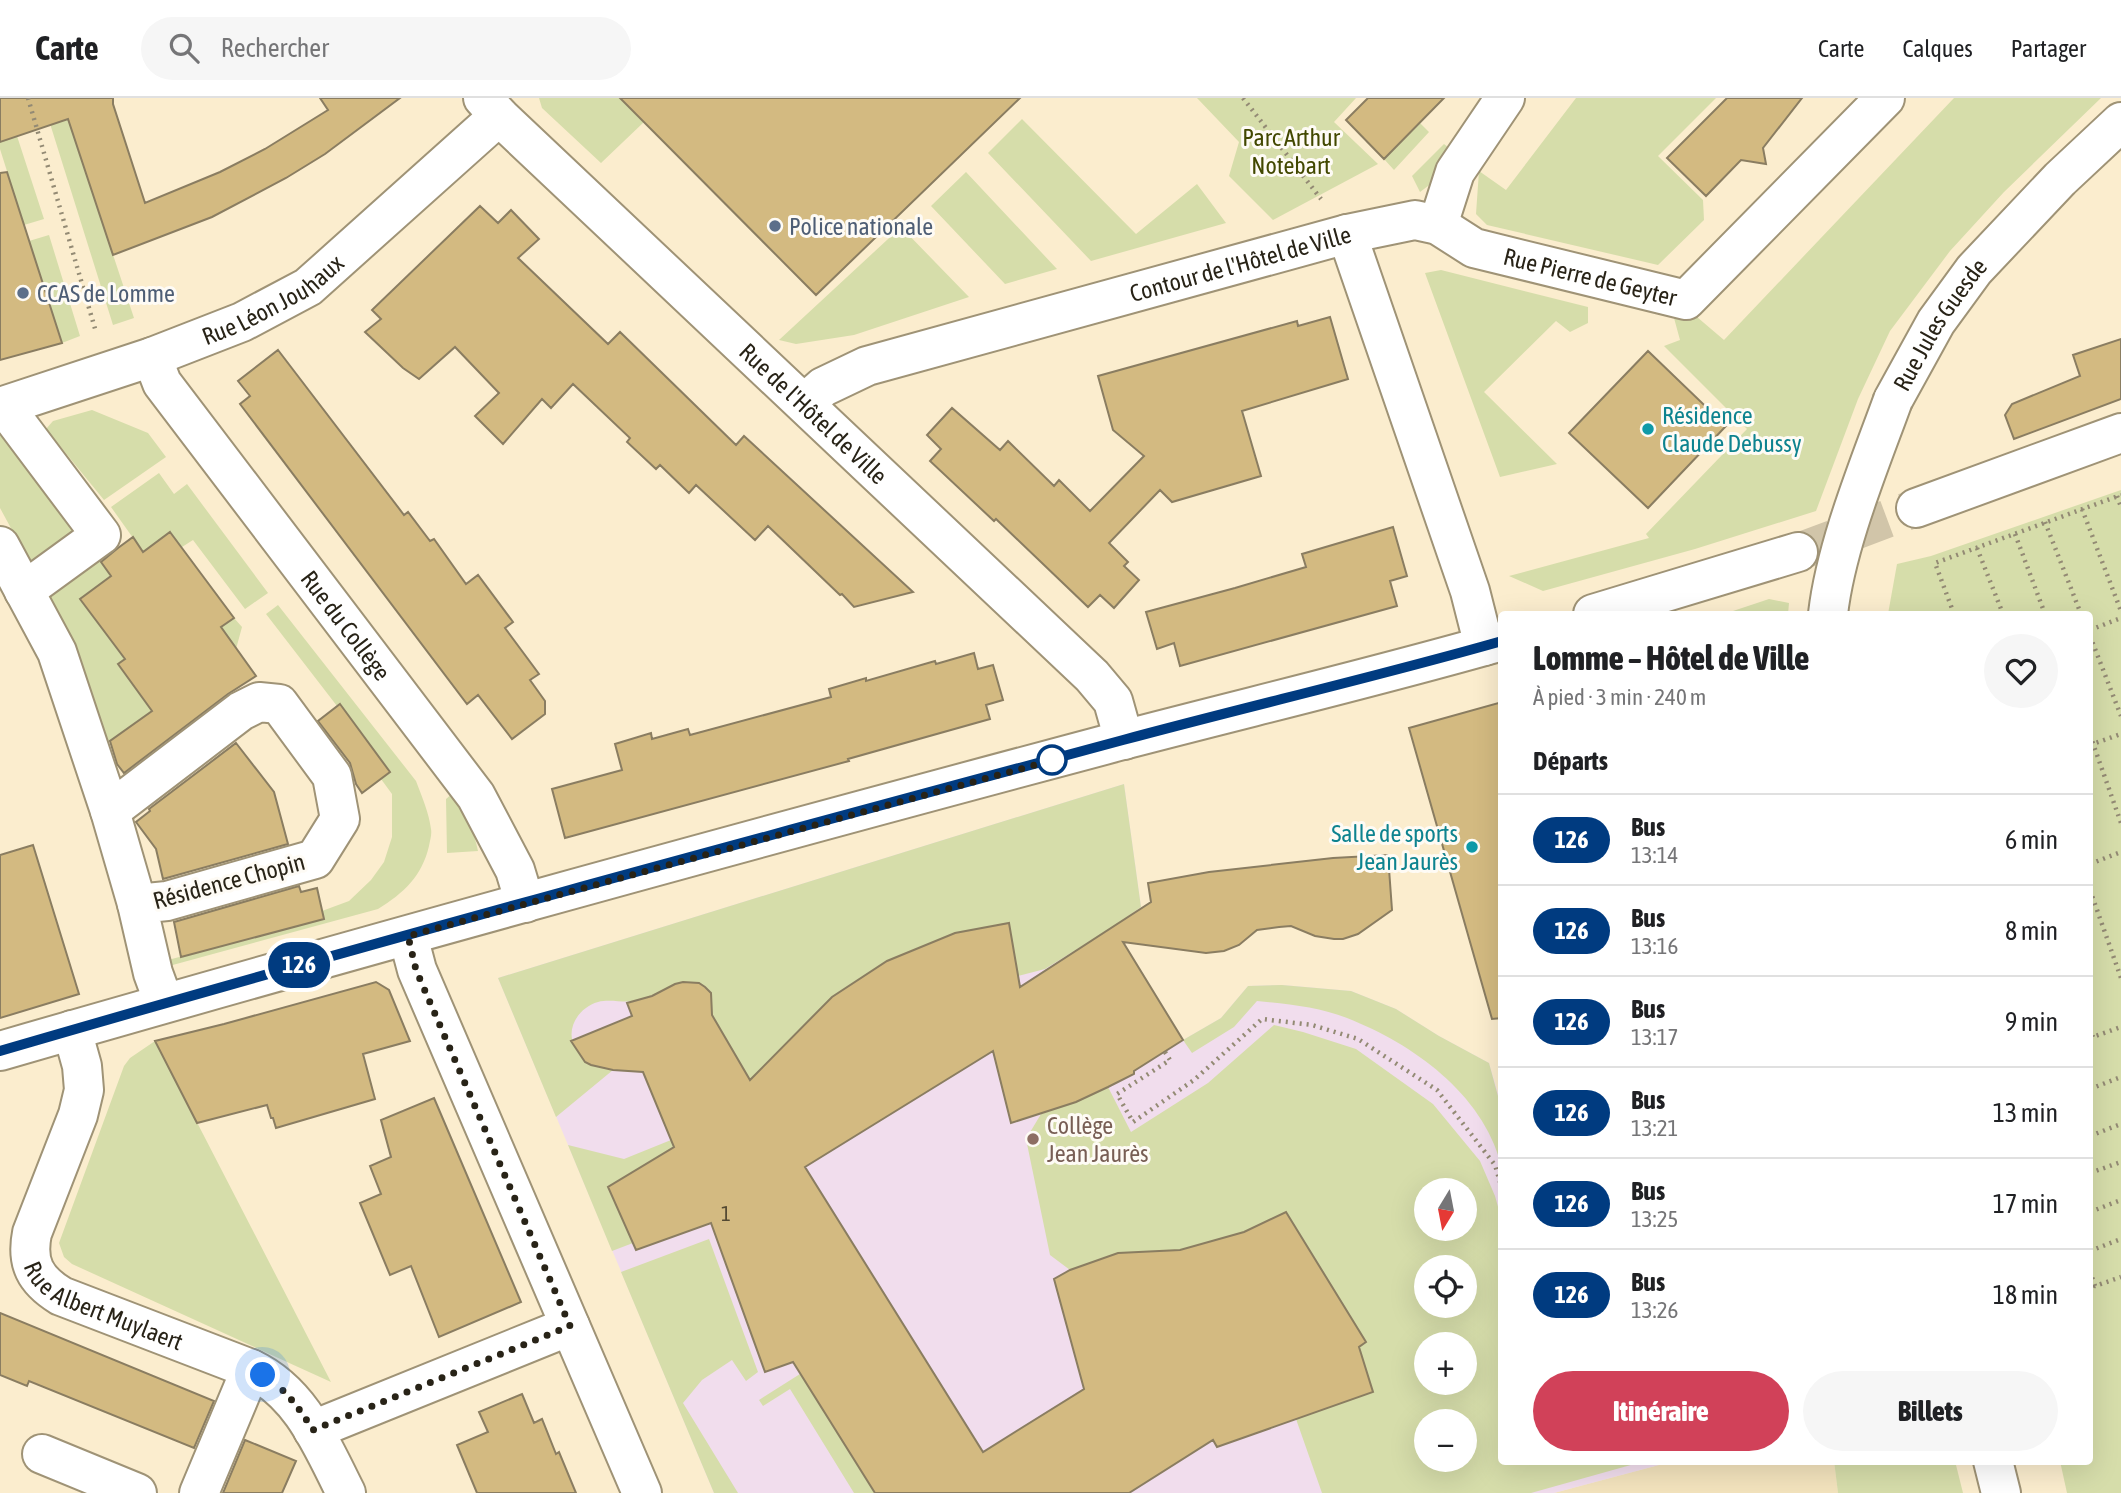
<!DOCTYPE html>
<html lang="fr">
<head>
<meta charset="utf-8">
<style>
	body { margin:0; font-family:"Asap Condensed",sans-serif; background:#f6f6f6; color:#202124; height:100vh; display:flex; flex-direction:column; font-size:26px; white-space:nowrap }
	* { box-sizing:border-box; margin:0 }
	p { font-size:23px; color:#757577 }
	.icon { flex:none; width:38px; height:38px; fill:none; stroke:currentColor; stroke-width:2; stroke-linecap:round; stroke-linejoin:round }
	.map { position:relative; flex:1; overflow:hidden }
	.sheet { position:absolute; left:1498px; top:513px; width:595px; height:854px; display:flex; flex-direction:column; background:#fff; border-radius:7px; box-shadow:0 7px 28px #0002 }
	.sheet>* { flex:none }
	.badge { padding:0 14px; border-radius:23px; font-size:24px; line-height:46px }
	.needle { width:46px; rotate:190deg }
	.buttons { position:absolute; left:1414px; top:1080px; display:grid; gap:14px }
	.buttons a { display:grid; place-items:center; width:63px; height:63px; border-radius:50%; background:#fff; box-shadow:0 7px 28px #0002; font-size:35px }
	.you { position:absolute; width:35px; height:35px; margin:-18px; border:5px solid #fff; border-radius:50%; background:#1a73e8; box-shadow:0 0 0 10px #1a73e833 }
	.map>.badge { position:absolute; translate:-50% -50%; box-shadow:0 0 0 4px #fff }
	h2 { padding:0 35px; font-size:26px; line-height:63px }
	.round { display:grid; place-items:center; flex:none; width:74px; height:74px; border-radius:37px; background:#f6f6f6 }
	.headline { display:flex; align-items:center; justify-content:space-between; height:119px; padding:0 35px }
	h1 { font-size:33px; font-weight:800; line-height:52px }
	.action { display:flex; gap:14px; margin-top:auto; padding:14px 35px }
	.action a { flex:1; height:80px; border-radius:42px; background:#d14159; color:#fff; font-size:28px; font-weight:800; line-height:80px; text-align:center }
	.action a+a { background:#f6f6f6; color:#202124 }
	ul { padding:0; list-style:none }
	li { display:flex; align-items:center; gap:21px; height:91px; padding:0 35px; border-top:2px solid #e0e0e0 }
	li div { flex:1 }
	li b { display:block; font-size:26px }
	li em { font-style:normal }
	li .badge { min-width:77px; font-weight:700; text-align:center }
	header { display:flex; align-items:center; gap:42px; box-sizing:border-box; height:98px; padding:0 35px; background:#fff; border-bottom:2px solid #e0e0e0 }
	header strong { font-size:33px }
	nav { display:flex; gap:38px; margin-inline-start:auto; font-size:24px }
	.search { width:490px; height:63px; background:#f6f6f6; display:flex; align-items:center; gap:18px; box-sizing:border-box; padding:0 24px; border-radius:38px; color:#757577; font-size:26px }
	.map>svg:first-child { display:block }
	.built { fill:#f3e3bd }
	.education { fill:#f1dded; fill-rule:evenodd }
	.green { fill:#d6ddaa; fill-rule:evenodd }
	.building { fill:#d3ba81; stroke:#8a7d61; stroke-width:2 }
	.lines { fill:none; stroke-linecap:round; stroke-linejoin:round }
	.minor-tunnel { stroke:#d1c5a9; stroke-width:38; stroke-dasharray:38 19; stroke-linecap:butt }
	.minor-casing { stroke:#9f9376; stroke-width:42 }
	.tertiary-casing { stroke:#9f9376; stroke-width:42 }
	.path { stroke:#938a74; stroke-width:4.5; stroke-dasharray:2 5; stroke-linecap:butt }
	.minor { stroke:#fff; stroke-width:38 }
	.tertiary { stroke:#fff; stroke-width:38 }
	.tertiary-bridge-casing { stroke:#9f9376; stroke-width:42; stroke-linecap:butt }
	.tertiary-bridge { stroke:#fff; stroke-width:38 }
	.line-casing { stroke:#fff; stroke-width:16 }
	.line { stroke:#003b80; stroke-width:10 }
	.walk { stroke:#282317; stroke-width:7; stroke-dasharray:0 12.6 }
	.service-dot { fill:#5c6f8a; stroke:#fefbf5; stroke-width:2.5 }
	.culture-dot { fill:#0f9aa8; stroke:#fefbf5; stroke-width:2.5 }
	.stop-dot { fill:#fff; stroke:#003b80; stroke-width:3.5 }
	.education-dot { fill:#8d6e63; stroke:#fefbf5; stroke-width:2.5 }
	.labels { text-anchor:middle; dominant-baseline:central; stroke-width:6; stroke-linejoin:round; paint-order:stroke }
	.number-label { font-size:21px; fill:#534932 }
	.park-label { font-size:24px; fill:#424800; stroke:#fefbf5 }
	.service-label { font-size:24px; fill:#4e5e75; stroke:#fefbf5; text-anchor:start }
	.street-label { font-size:24px; fill:#282317; stroke:#fefbf5 }
	.culture-label { font-size:24px; fill:#0d838f; stroke:#fefbf5; text-anchor:start }
	.education-label { font-size:24px; fill:#785e54; stroke:#fefbf5; text-anchor:start }
</style>
</head>
<body>
<header>
<strong>Carte</strong>
<div class="search"><svg class="icon" aria-label="search" viewBox="0 0 24 24"><circle cx="10" cy="10" r="6"/><path d="M15 15l6 6"/></svg>Rechercher</div>
<nav><a>Carte</a><a>Calques</a><a>Partager</a></nav>
</header>
<div class="map">
<svg width="2121" height="1395" viewBox="0 0 2121 1395">
	<rect width="100%" height="100%" fill="#fbedce"/>
	<path class="built" d="M1674,1363h160l4,32h-284z"/>
	<path class="education" d="M1124,686l17,123 -27,20 69,113 38,-22 27,-32 34,-1 69,6 45,18 43,27 50,27 13,44v354h172l-120,32h-840l-216,-515zM1426,1092h39v38h-39zM1426,1169h39v39h-39zM1426,1246h39v38h-39zM1426,1323h39v39h-39z"/>
	<path class="green" d="M42,0h19l73,220 -21,7z
		M539,0h81l24,24 -43,41 -59,-55z
		M1197,0h159l-22,24 44,42 -105,56 -44,-44 10,-34z
		M1576,0h140l-58,58 45,44 1,20 -46,45 -171,-40 -11,-11 3,-43 27,19z
		M1954,0h147l-97,94 -54,59 -60,80 -32,68 -42,112 -121,38 -152,42 -34,-15 140,-38 -3,-4 101,-105 -83,-83 16,-6 -6,-22 23,-1 27,23z
		M1022,21l114,115 61,-50 29,39 -135,38 -103,-108z
		M1420,25l9,9 -35,38 -10,-11z
		M17,38l27,83 -20,6 -24,-76v-7z
		M1444,46l11,9 -23,30 -12,9 -8,-16z
		M966,74l91,97 -52,15 -74,-78z
		M901,129l68,70 -115,38 -58,9 -17,-4z
		M49,137l31,101 -18,7 -33,-102z
		M1441,172l147,37v16l-18,9 -14,-11 -72,71 73,72 -57,13 -75,-204z
		M92,312l56,23 18,24 -62,43 -58,-71 7,-8z
		M9,334l76,95 -54,38 -31,-57v-72z
		M159,375l15,21 13,-10 81,109 -23,16 -52,-69 -11,7 -12,-15 -27,20 -32,-45z
		M2121,392v1003h-54l-7,-32h30v-847h-202l9,-50 34,-8z
		M97,458l14,20 -30,23 44,60 -7,6 9,12 57,-22 50,-37 8,9 -6,22 -137,100 -56,-143 6,-15z
		M1769,501l20,4 -1,11h-64z
		M278,507l138,176c6,16 13,32 15,48 1,6 -1,11 -2,17 -7,30 -25,47 -51,63l-209,57 -1,-6 156,-41 -2,-8 27,-10 22,-21 13,-18 8,-25v-43l-11,-15 8,-7 -49,-67 -3,1 -71,-92z
		M1124,686l17,123 -28,20 -68,42 -27,7 -9,-53 -54,10 -68,28 -55,36 -61,62 -18,26 -43,-74 2,-8 -2,-12c-24,-22 -49,5 -75,10 -12,2 -25,-2 -37,1 -18,5 -31,24 -25,41 3,7 8,13 12,19l28,8 -57,47 -58,-139z
		M453,695c11,18 21,37 25,58l-31,2 -1,-54z
		M1282,887l69,6 45,18 43,27 50,27 12,44v57c-19,-71 -88,-120 -154,-146 -28,-11 -60,-14 -90,-17l-23,26 -42,26 -9,-13 38,-22 27,-32z
		M1274,927l29,7 53,17 77,55 47,57 15,35 7,25v240h143l-114,32h-209l-26,-74 77,-28 -14,-44 6,-5 -79,-130 -42,20 -64,18 -62,3 -48,17 -20,-15 -24,-116 15,-25 35,-12 32,-15 23,45 77,-49zM1426,1092h39v38h-39zM1426,1169h39v39h-39zM1426,1246h39v38h-39zM1426,1323h39v39h-39z
		M155,943l176,341 -259,-118 -8,-7 -5,-14 65,-177 6,-8z
		M671,1042l3,7 -65,40 24,56 -21,8 -44,-106 56,14z
		M709,1141l49,133 -12,9 -14,-21 -30,20 -19,23 55,90h-24l-93,-221z
		M800,1276l3,4 72,115h-21l-64,-104 -27,17 -4,-6z
		M1834,1363h121l8,32h-125z"/>
	<path class="building" d="M0,0h113v6l32,99 75,-31 45,-23 63,-39 -8,-12h80l-75,56 -39,24 -74,39 -99,38 -45,-136 -68,23z
		M620,0h400l-204,197z
		M1368,0h76l-60,61 -38,-39z
		M1727,0h75l-39,50 3,16 -25,-4 -35,36 -39,-38z
		M7,74l55,171 -62,17v-187z
		M480,108l18,17 13,-13 28,29 -21,19 90,86 12,-12 116,113 8,-9 169,156 -59,15 -12,-13 -2,1 -72,-69 -13,14 -59,-55 -7,8 -29,-28 -4,4 -29,-27 3,-4 -57,-54 -22,24 -9,-9 -39,45 -28,-28 24,-23 -44,-46 -36,32 -16,-11 -38,-36 16,-13 -9,-9z
		M1330,219l18,62 -106,32 19,65 -89,26 -12,-12 -51,53 19,19 -4,4 15,14 -25,28 -14,-13 -12,12 -92,-88 -2,2 -64,-60 11,-12 -14,-14 25,-27 48,42 8,-9 46,45 5,-6 31,31 54,-55 -31,-26 -15,-54 199,-55 1,5z
		M2121,241v60l-107,40 -9,-24 7,-11 68,-28 -7,-21z
		M278,252l126,165 4,-3 22,29 4,-2 32,45 12,-9 35,47 -8,6 34,46 -9,6 15,21v13l-33,25 -34,-44 -11,9 -227,-300 10,-8 -12,-15z
		M1648,253l78,75 -78,82 -79,-75z
		M1393,429l14,49 -17,5 7,25 -217,60 -6,-23 -17,6 -11,-37 89,-24 71,-21 -4,-13z
		M170,434l64,86 -13,9 35,49 -28,18 -104,79 -7,-9 -7,-23 42,-30 -34,-47 7,-5 -45,-60 31,-23 -10,-14 17,-14 15,-11 10,15z
		M974,555l4,16 15,-4 10,35 -17,5 4,14 -142,40 1,2 -284,77 -13,-49 70,-19 -7,-26 36,-11 1,6 36,-10 2,6 141,-38 -2,-8 37,-11v3l69,-20 1,3z
		M1502,604v316l-10,1 -83,-291z
		M340,606l50,68 -28,21 -6,-9 -6,-21 -32,-42z
		M236,645l38,49 14,52 -125,35 -7,-30 -20,-27 14,-11 -1,-2z
		M33,747l46,149 -79,24v-163z
		M1388,757l4,55 -34,24 -15,5h-9l-19,-3 -24,-10 -12,1 -22,3 -18,15 -15,6 -18,2 -83,-11 60,98 -49,31v3l-26,13 -32,15 -65,21 -18,-72 -188,116 178,285 101,-63 -30,-110 16,-9 48,-17 62,-3 64,-18 42,-20 80,130 -7,5 14,45 -156,55 -4,-7 -84,53h-254l-82,-131 -28,10 -54,-149 -75,27 -28,-63 66,-40 -31,-75 -30,-2 -22,-5 -6,-3 -14,-21 61,-25 -5,-13 25,-7 23,-12 8,-2 16,1 6,4 6,6 1,22 38,65 82,-83 55,-36 68,-28 54,-10 11,64 131,-85 -3,-19 61,-11 124,-14z
		M299,788l2,6 16,-4 7,31 -143,38 -7,-35z
		M376,884l13,8 21,51 -47,13 12,45 -99,29 -3,-10h-2l-4,-13 -70,18 -42,-82 69,-17z
		M434,1000l87,204 -82,35 -28,-71 -21,9 -30,-72 21,-9 -11,-28 21,-9 -10,-37z
		M0,1215l214,88 -20,47 -165,-67 -2,5 -27,-11z
		M522,1296l12,29 8,-4 14,35 3,-2 17,41h-99l-20,-48 31,-13 -9,-20z
		M245,1342l51,21 -14,32h-59z"/>
	<g class="lines">
		<path class="minor-tunnel" d="M1798,454l118,-44"/>
		<g class="minor-casing">
			<g id="minor">
				<path id="s1" d="M483,0l16,18 593,560 21,25 11,39"/>
				<path d="M1438,127l17,-53 50,-74"/>
				<path d="M1347,136l123,357 14,55"/>
				<path id="s2" d="M152,259l10,26 314,413 39,74 10,33"/>
				<path id="s3" d="M805,305l18,-16 44,-21 480,-132 68,-14 23,5 36,23 212,52 199,-202"/>
				<path d="M4,308l97,129 -77,56"/>
				<path id="s4" d="M0,309l152,-50 90,-35 66,-35 191,-171"/>
				<path d="M1916,410l205,-75"/>
				<path d="M0,448l57,106 53,159 131,-100 18,-9 20,2 53,72 8,43 -25,40 -148,42 -30,3 16,69 11,30"/>
				<path d="M1593,516l205,-62"/>
				<path d="M110,713l27,93"/>
				<path d="M408,838l9,34 225,523"/>
				<path id="s5" d="M72,932l10,36 2,24 -6,25 -46,118c-6,30 3,47 29,63l190,73c51,24 71,77 95,124"/>
				<path d="M0,953c373,-108 748,-211 1123,-311 126,-33 253,-63 379,-99"/>
				<path d="M313,1332l257,-104"/>
				<path d="M42,1356l95,39"/>
				<path d="M199,1395l52,-124"/>
			</g>
		</g>
		<g class="tertiary-casing">
			<g id="tertiary">
				<path id="s6" d="M1893,302l43,-78 38,-52 86,-91 61,-57"/>
				<path d="M1993,1363l8,32"/>
			</g>
		</g>
		<path class="path" d="M28,0l68,234
			M1243,0l78,101
			M2117,398l4,11
			M2082,411l39,102
			M2045,424l36,92
			M2015,436l30,80
			M1977,450l26,66
			M1954,516l-19,-51 186,-68
			M2090,532l31,-12
			M2090,538l31,80
			M2090,637l31,88
			M2090,647l31,-11
			M2090,766l31,-12
			M2090,792l31,88
			M2090,931l3,8
			M2090,940l31,-11
			M1165,954l5,8 -53,34 16,28 61,-42 68,-61 50,6 46,14 79,51 58,75 7,24
			M2090,991l31,-12
			M2090,1038l31,-12
			M2090,1075l31,-11
			M2090,1114l31,-12
			M2090,1153l31,-12
			M2090,1173l5,15 26,-9"/>
		<use href="#minor" class="minor"/>
		<use href="#tertiary" class="tertiary"/>
		<g class="tertiary-bridge-casing">
			<path id="tertiary-bridge" d="M1828,516c8,-69 41,-148 65,-214"/>
		</g>
		<use href="#tertiary-bridge" class="tertiary-bridge"/>
	</g>
	<g class="lines">
		<g class="line-casing">
			<path id="line" d="M0,953c373,-109 748,-210 1123,-311 126,-34 253,-63 379,-99"/>
		</g>
		<use href="#line" class="line"/>
		<path class="walk" d="M263,1277c23,14 36,33 50,55l257,-104 -154,-356 -8,-34 649,-177 -5,1"/>
	</g>
	<g class="service-dot">
		<circle cx="775" cy="128" r="7"/>
		<circle cx="23" cy="195" r="7"/>
	</g>
	<g class="culture-dot">
		<circle cx="1648" cy="331" r="7"/>
		<circle cx="1472" cy="749" r="7"/>
	</g>
	<circle class="stop-dot" cx="1052" cy="662" r="14"/>
	<circle class="education-dot" cx="1033" cy="1041" r="7"/>
	<g class="labels">
		<g class="number-label">
			<text x="726" y="1115">1</text>
		</g>
		<g class="park-label">
			<text x="1291" y="39">Parc Arthur<tspan x="1291" dy="28">Notebart</tspan></text>
		</g>
		<g class="service-label">
			<text x="789" y="128">Police nationale</text>
			<text x="37" y="195">CCAS de Lomme</text>
		</g>
		<g class="street-label">
			<text stroke="none"><textPath href="#s3" startOffset="460">Contour de l'Hôtel de Ville</textPath></text>
			<text stroke="none"><textPath href="#s3" startOffset="826">Rue Pierre de Geyter</textPath></text>
			<text stroke="none"><textPath href="#s4" startOffset="294">Rue Léon Jouhaux</textPath></text>
			<text stroke="none"><textPath href="#s6" startOffset="89">Rue Jules Guesde</textPath></text>
			<text stroke="none"><textPath href="#s1" startOffset="457">Rue de l'Hôtel de Ville</textPath></text>
			<text stroke="none"><textPath href="#s2" startOffset="332">Rue du Collège</textPath></text>
			<text transform="translate(229 783) rotate(-15)">Résidence Chopin</text>
			<text stroke="none"><textPath href="#s5" startOffset="331">Rue Albert Muylaert</textPath></text>
		</g>
		<g class="culture-label">
			<text x="1662" y="317">Résidence<tspan x="1662" dy="28">Claude Debussy</tspan></text>
			<text x="1458" y="735" text-anchor="end">Salle de sports<tspan x="1458" dy="28">Jean Jaurès</tspan></text>
		</g>
		<g class="education-label">
			<text x="1047" y="1027">Collège<tspan x="1047" dy="28">Jean Jaurès</tspan></text>
		</g>
	</g>
</svg>
<div class="buttons">
<a><svg class="needle" viewBox="-14 -14 28 28"><path d="M0-13l5 13h-10z" fill="#e53935"/><path d="M0 13l5-13h-10z" fill="#757577"/></svg></a>
<a><svg class="icon" aria-label="locate" viewBox="0 0 24 24"><circle cx="12" cy="12" r="6"/><path d="M12 2v4M12 18v4M2 12h4M18 12h4"/></svg></a>
<a>+</a>
<a>−</a>
</div>
<div class="you" style="left:263px;top:1277px"></div>
<b class="badge" style="left:299px;top:867px;background:#003b80;color:#fff">126</b>
<section class="sheet">
<div class="headline"><div><h1>Lomme – Hôtel de Ville</h1><p>À pied · 3 min · 240 m</p></div><a class="round"><svg class="icon" aria-label="heart" viewBox="0 0 24 24"><path d="M12 20l-8-8c-3-5 5-10 8-4 3-6 11-1 8 4z"/></svg></a></div>
<h2>Départs</h2>
<ul>
<li><span class="badge" style="background:#003b80;color:#fff">126</span><div><b>Bus</b><p>13:14</p></div><em>6 min</em></li>
<li><span class="badge" style="background:#003b80;color:#fff">126</span><div><b>Bus</b><p>13:16</p></div><em>8 min</em></li>
<li><span class="badge" style="background:#003b80;color:#fff">126</span><div><b>Bus</b><p>13:17</p></div><em>9 min</em></li>
<li><span class="badge" style="background:#003b80;color:#fff">126</span><div><b>Bus</b><p>13:21</p></div><em>13 min</em></li>
<li><span class="badge" style="background:#003b80;color:#fff">126</span><div><b>Bus</b><p>13:25</p></div><em>17 min</em></li>
<li><span class="badge" style="background:#003b80;color:#fff">126</span><div><b>Bus</b><p>13:26</p></div><em>18 min</em></li>
</ul>
<div class="action"><a>Itinéraire</a><a>Billets</a></div>
</section>
</div>
</body>
</html>
